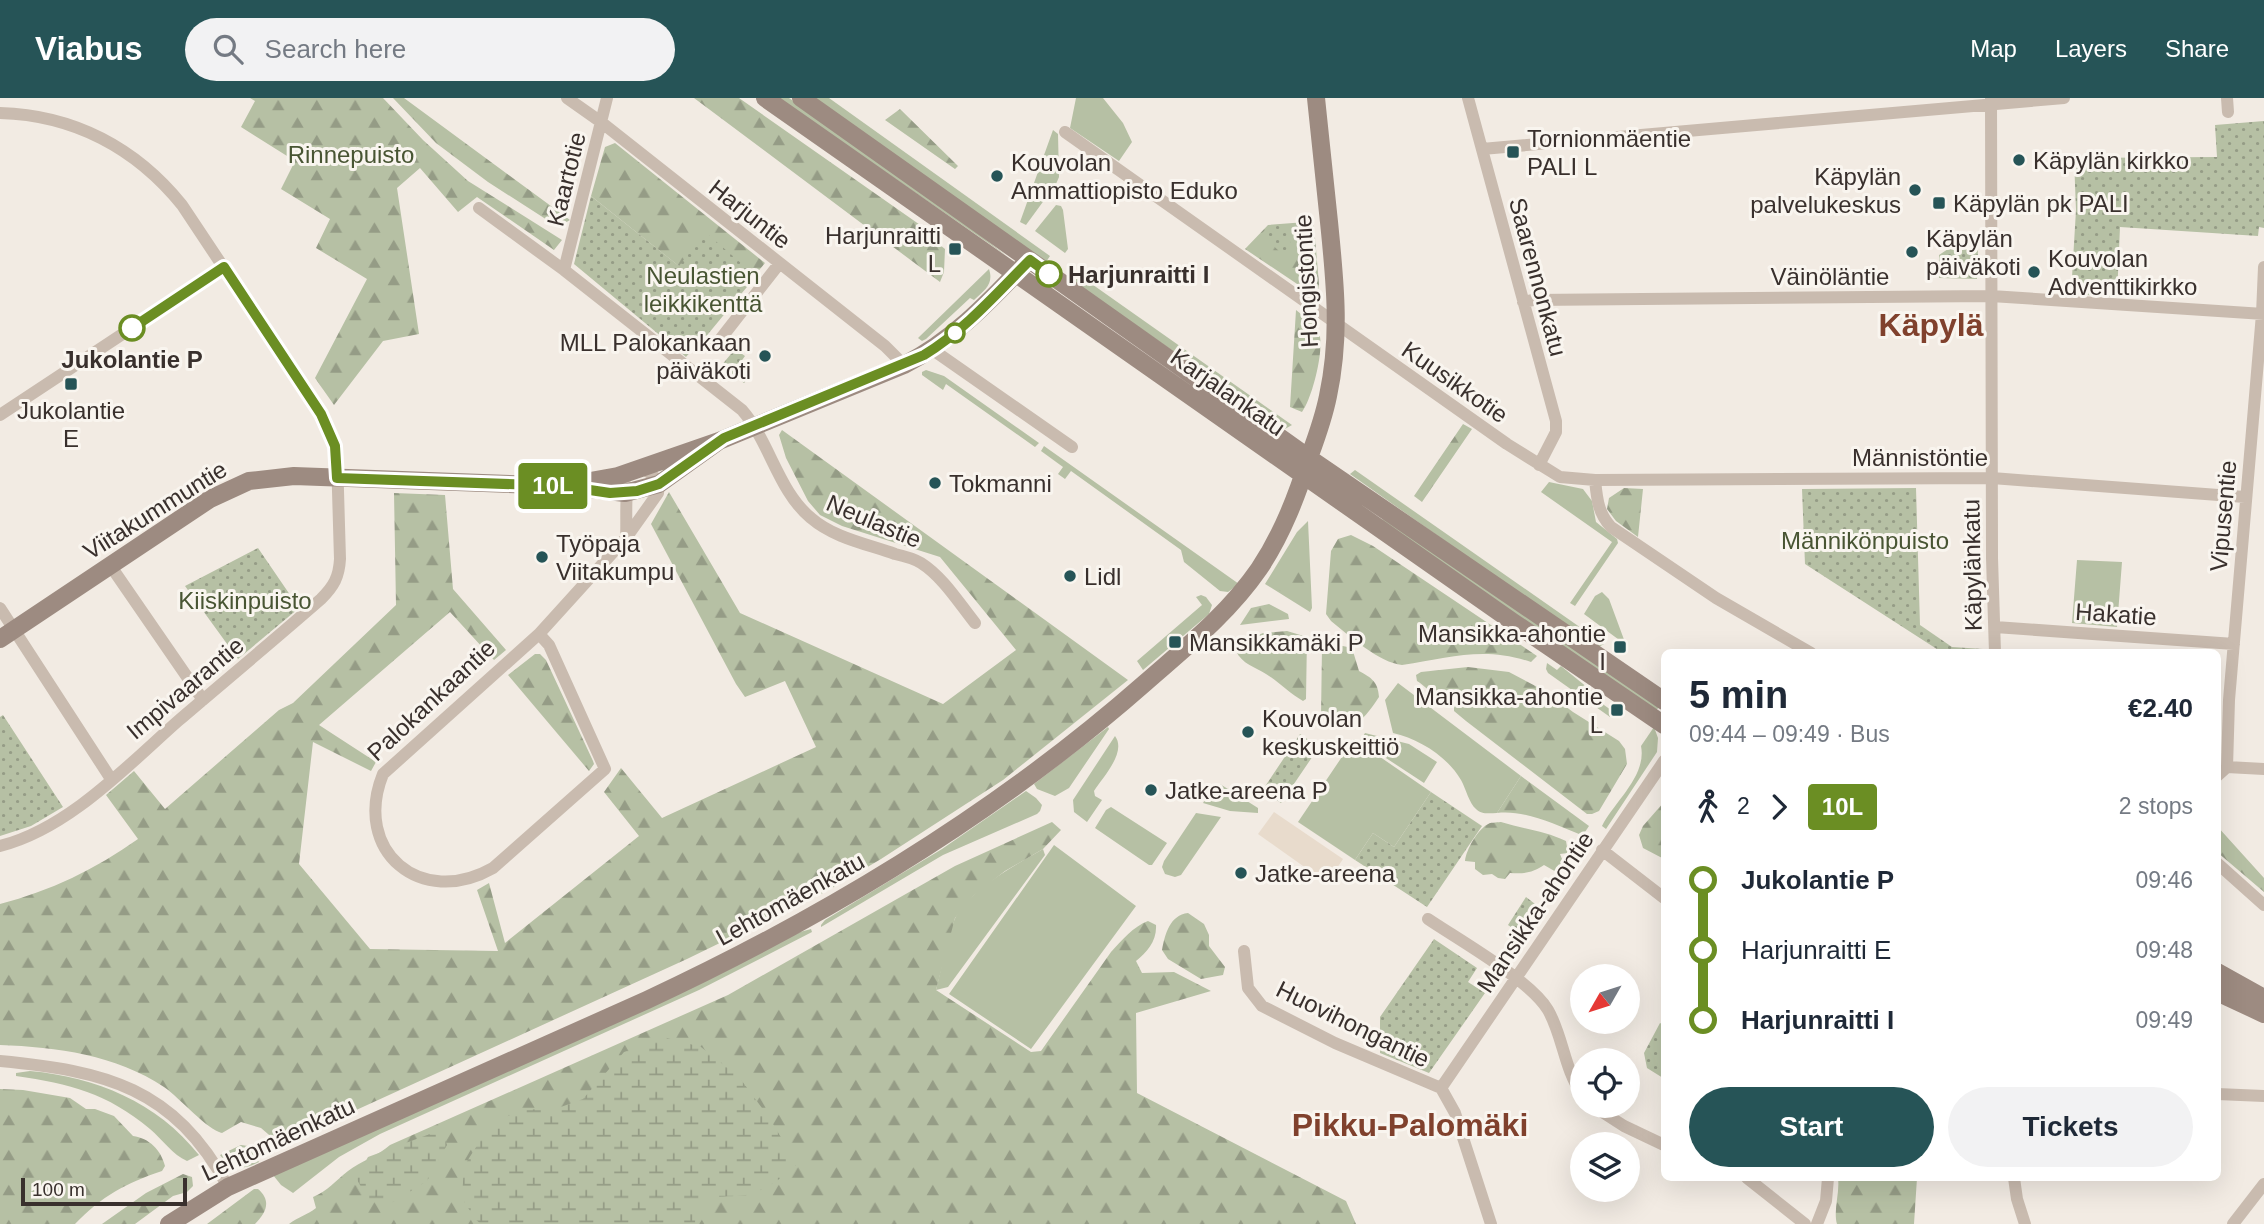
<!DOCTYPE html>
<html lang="en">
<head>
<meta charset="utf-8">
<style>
	body { margin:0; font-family:Arial,sans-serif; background:#f2f2f3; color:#1f2937; height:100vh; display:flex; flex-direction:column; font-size:26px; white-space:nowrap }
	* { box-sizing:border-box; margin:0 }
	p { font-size:23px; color:#747a83 }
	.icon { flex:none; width:38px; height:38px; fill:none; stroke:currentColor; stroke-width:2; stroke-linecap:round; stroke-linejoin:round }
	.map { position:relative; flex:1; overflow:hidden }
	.drawer { position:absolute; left:1661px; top:551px; width:560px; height:532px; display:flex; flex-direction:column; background:#fff; border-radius:10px; box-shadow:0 7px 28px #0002 }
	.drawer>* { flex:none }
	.badge { padding:0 14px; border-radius:5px; font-size:24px; line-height:46px }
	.needle { width:46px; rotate:231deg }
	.buttons { position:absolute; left:1570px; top:866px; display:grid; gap:14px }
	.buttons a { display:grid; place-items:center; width:70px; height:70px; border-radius:50%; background:#fff; box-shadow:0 7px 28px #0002; font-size:35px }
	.scale { position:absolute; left:21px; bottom:18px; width:166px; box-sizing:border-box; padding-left:7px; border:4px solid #39302d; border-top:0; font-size:19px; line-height:24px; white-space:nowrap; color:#39302d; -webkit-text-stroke:5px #f9f5ef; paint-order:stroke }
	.map>.badge { position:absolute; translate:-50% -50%; box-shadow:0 0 0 4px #fff }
	.legs { display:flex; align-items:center; gap:10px; height:77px; padding:0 28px; font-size:23px }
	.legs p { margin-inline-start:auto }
	.summary { display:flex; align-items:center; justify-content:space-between; height:119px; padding:0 28px }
	h1 { font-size:38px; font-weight:600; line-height:52px }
	.action { display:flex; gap:14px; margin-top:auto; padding:14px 28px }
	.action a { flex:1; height:80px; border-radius:42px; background:#265457; color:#fff; font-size:28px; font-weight:600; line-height:80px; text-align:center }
	.action a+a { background:#f2f2f3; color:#1f2937 }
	ul { padding:0 28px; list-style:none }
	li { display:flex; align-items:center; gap:24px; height:70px; font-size:26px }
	li i { display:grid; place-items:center; width:10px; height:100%; margin:0 9px; background:currentColor }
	li i::after { content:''; width:18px; height:18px; margin:-9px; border:5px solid; border-radius:50%; background:#fff }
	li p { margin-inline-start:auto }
	li:first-child i { background:linear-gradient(#0000 50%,currentColor 0) }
	li:last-child i { background:linear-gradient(currentColor 50%,#0000 0) }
	header { display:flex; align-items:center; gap:42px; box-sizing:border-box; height:98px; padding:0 35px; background:#265457; color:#fff }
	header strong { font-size:33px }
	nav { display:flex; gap:38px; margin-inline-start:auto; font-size:24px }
	.search { width:490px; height:63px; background:#f2f2f3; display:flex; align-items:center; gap:18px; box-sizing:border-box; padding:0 24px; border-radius:38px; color:#747a83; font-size:26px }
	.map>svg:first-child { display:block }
	.green { fill:#b6c0a4 }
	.forest { fill:url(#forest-firs) }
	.wetland { fill:url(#wetland-marsh) }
	.park { fill:url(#park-dots) }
	.plaza { fill:#e8dbcc }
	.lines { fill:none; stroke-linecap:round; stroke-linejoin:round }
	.street { stroke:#c9bbaf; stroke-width:12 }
	.secondary { stroke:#9d8b81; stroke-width:18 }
	.line-1-casing { stroke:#fff; stroke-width:16 }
	.line-1 { stroke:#6b8e23; stroke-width:10 }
	.poi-dot { fill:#265457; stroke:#f9f5ef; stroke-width:2.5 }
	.stop-1-dot { fill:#fff; stroke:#6b8e23; stroke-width:3.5 }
	.labels { text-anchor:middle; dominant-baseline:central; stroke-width:6; stroke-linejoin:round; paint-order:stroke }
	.poi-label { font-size:24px; fill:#39302d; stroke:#f9f5ef; text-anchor:start }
	.park-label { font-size:24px; fill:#485533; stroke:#f9f5ef }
	.street-label { font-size:24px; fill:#39302d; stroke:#f9f5ef }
	.stop-label { font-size:24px; font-weight:bold; fill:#39302d; stroke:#f9f5ef; text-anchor:start }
	.district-label { font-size:32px; font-weight:bold; fill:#80412d; stroke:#f9f5ef }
</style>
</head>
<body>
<header>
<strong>Viabus</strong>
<div class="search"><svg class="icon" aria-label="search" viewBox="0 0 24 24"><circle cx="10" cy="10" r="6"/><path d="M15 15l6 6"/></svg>Search here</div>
<nav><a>Map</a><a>Layers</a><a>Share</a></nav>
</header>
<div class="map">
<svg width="2264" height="1126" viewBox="0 0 2264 1126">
	<defs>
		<pattern id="forest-firs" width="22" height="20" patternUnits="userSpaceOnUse" patternTransform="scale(1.75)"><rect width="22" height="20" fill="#b6c0a4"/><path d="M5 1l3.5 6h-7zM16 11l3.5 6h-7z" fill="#959c86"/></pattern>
		<pattern id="wetland-marsh" width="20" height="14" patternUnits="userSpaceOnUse" patternTransform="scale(1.75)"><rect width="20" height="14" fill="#b6c0a4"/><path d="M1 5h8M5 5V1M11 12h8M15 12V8" fill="none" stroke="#959c86"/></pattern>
		<pattern id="park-dots" width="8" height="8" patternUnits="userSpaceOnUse" patternTransform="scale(1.75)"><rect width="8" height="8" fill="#b6c0a4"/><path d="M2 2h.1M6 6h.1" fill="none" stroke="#959c86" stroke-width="1.8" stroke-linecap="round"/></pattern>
	</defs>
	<rect width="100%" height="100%" fill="#f2ebe3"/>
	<path class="green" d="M778,0h11l127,88 91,70z
		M814,0h15l221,158 -4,6z
		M1076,0h27l20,25 9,19 -13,19 -49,-33z
		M1053,32l5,4 1,43 -3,7 -30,41 -6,-3z
		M1056,107l5,1 2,4 5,39 -3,4 -30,-22z
		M989,171c5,15 -4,21 -15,31l-4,-2 -44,41 -4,2 -4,-3z
		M1079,177l213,150 -7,4 -211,-147z
		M926,272l18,6 95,67 -4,4 -89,-63 -3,6 -21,-15v-3z
		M1044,348l195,138 -11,8 -8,-1 -36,-29 -3,-12 -110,-79 -6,8 -7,-5 5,-7 -22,-16z
		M1355,372l249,174 -7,4 -247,-174z
		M1549,384l34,7 9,12 4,21 21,17 1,4 -43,63 -5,-3 42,-61 -71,-50z
		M1383,421l277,186 -4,6 -275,-190z
		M1308,423l4,87 -2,4 -45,-28 32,-52z
		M2077,462l45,2 -5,65 -45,-4z
		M1602,494l7,7 17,46 -42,-31 11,-18z
		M1201,497l5,2 6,8 -3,9 -66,56 -6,-9 65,-56 -6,-8z
		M1547,565l10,7 4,-4 43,35v4l7,5 -1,7 -62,-44 -2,-4z
		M1398,585l123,93 -24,37c-7,0 -15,2 -21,-4 -7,-6 -10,-20 -15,-29 -14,-24 -42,-41 -68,-47l-8,-33z
		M1108,629l1,2 -40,59 -14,8 -18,-7 -3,-5z
		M1654,629l4,11 -1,14 -51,77 -4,-3c12,-24 45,-50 39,-80z
		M1365,635l44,11 28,18 -13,21 -64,-42z
		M1115,638c12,16 -12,41 -21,55l1,5 7,4 -15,22 -13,-10 -1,-12z
		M1354,641l77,53 -37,55 -21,-14 -18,27 -57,-38z
		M1220,686l38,24v5l-28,-2 -27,-8 12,-18z
		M1026,693l10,7 6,7 -2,6 -3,3 -94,41 -122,72v-2l4,-5 117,-71z
		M1111,709l56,36 -15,22h-3l-54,-37 11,-18z
		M1196,715l25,4 -40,58 -6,2 -10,-3 -3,-7 2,-6z
		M1054,747l82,61 -105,143 -82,-55z
		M1043,751l2,6 -97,132 -12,3c6,-23 10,-48 18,-69 11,-29 63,-57 89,-72z
		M811,831l1,3 -113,58 -319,144 -41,23 -46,36 -12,-8 -8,-10 399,-178 128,-65z
		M30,973c66,6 127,31 169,84l-12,6c-14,-6 -25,-22 -37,-32 -43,-36 -80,-45 -134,-53v-3z
		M241,1047l7,1 11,16c-16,8 -28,8 -39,-7z"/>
	<path class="forest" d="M250,0h133l40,42 45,41 94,59 -8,10 -77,-53 -19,15 -38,-44 -23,20 22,146 -36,7 -49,64 -19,-27 52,-99 -51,-31 14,-29 -49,-30 14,-28 -54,-34 14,-26z
		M393,0h11l166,122 -12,7 -70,-45 -52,-39z
		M694,0h45l184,129 7,10 15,12 -1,23 -4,10z
		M900,11l58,57 -3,3 -70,-49z
		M615,45l150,120 -36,43 -138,-110 14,-49z
		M1306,124l8,4 5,58 -1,6 -6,4 -67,-45 23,-24z
		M1296,212c8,7 19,13 23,23 6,15 -7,66 -17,79l-12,-5z
		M1463,326l9,5 -50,73 -8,-6z
		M782,332l346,250 -125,100 -122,79 -54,32 -140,68 -403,184 -9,-3 -14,-12 -20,-6 -19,11c-15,-3 -42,-35 -58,-46 -48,-32 -107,-40 -164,-42v-141c50,-13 96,-35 138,-65l-32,-44 28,-24 31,38 114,-99 14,-7 103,-98 -2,-112 51,2 8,94 53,61 -12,10 -44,-48 -131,113 57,37 -5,9 -58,-29 -14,122 71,85 128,2 -21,-61 12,-7 16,60 134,-107 -35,-44 17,-24 41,50 154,-71 -31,-66 -40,16 -9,-13 -85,-160 18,-32 71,121 203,91 73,-54 -76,-93 -98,-31 -22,-11 -12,-14 -22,-43 -7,-23z
		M1624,390l19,1 -5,48 -22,-16 -9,-12 2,-11z
		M1351,437l22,11 164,110 -6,6c-49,-16 -80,-4 -129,3 -22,-2 -54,-30 -71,-44l-5,-7 5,-63 7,-12z
		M1298,461l7,5 5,33 -5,6 -4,1 -27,-17 -3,-6 1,-5 13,-6z
		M1269,506l19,10 1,5 -49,6 11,-17z
		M1287,533l20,6 -1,62 -3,2c-13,-7 -24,-19 -37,-27 -11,-7 -24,-10 -30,-23l3,-7 24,-11z
		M1329,545l23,5 7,23c13,7 19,11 20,26 -9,13 -23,37 -40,24l-12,1 -6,-6 1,-69z
		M535,556h5l6,6 47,101 1,3 -5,7 -81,-96z
		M1468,569l41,5 36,19 28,21 46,29 6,8 2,15 -28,47 -7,3h-5l-121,-93 -12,-10v-7c-17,-2 -24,-15 -37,-23l-1,-6 5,-3z
		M1521,678l68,50 -4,6 -6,2c-26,-10 -53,-24 -82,-21z
		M1664,704v57l-21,-11 -4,-13 4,-9z
		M1052,724l9,8 -18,19 -38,22 -32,25 -18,22 -19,72 95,62 10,-1 70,-99c10,-11 23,-26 37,-31l8,4c1,16 -9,27 -20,36l6,12 32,-1 37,19 -75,22 1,80 209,108 10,23h-1067c9,-7 18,-9 27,-16l-3,-11c15,-6 22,-16 35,-26 13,-10 30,-15 42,-26l338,-150 227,-129z
		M1501,724c22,7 44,9 65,19l2,12 -8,1 4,10 -6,9 -14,-8c-12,8 -20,9 -34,8l-5,6 -7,-1 -6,-4 -9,1 -8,-6v-7l-10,-1c1,-11 13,-33 25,-38 0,0 10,-1 11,-1z
		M2217,728l47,52v14l-47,-40z
		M1188,815l16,11 5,11v11l16,21 -2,8 -22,4 -33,-20 -6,-9c3,-16 8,-35 26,-37z
		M0,991l23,1 47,8 16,11h9l19,7 19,20c16,2 28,14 32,30l-3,5c-36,12 -60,25 -87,53h-75z
		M183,1076l9,3 1,9 -6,6 -14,4 -38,28h-33l44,-31z
		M1838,1080h79l-3,46h-77c-4,-14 3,-31 1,-46z
		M254,1091h4c14,12 8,24 -3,35h-48z"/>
	<path class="wetland" d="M663,939l38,10 38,30 31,42 27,45c-14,13 -29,25 -47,30 -23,6 -52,-6 -55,30h-214l-6,-5 -13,-21 2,-32 28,-44 32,-12 34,-2 25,-9 41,-47z
		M438,1033l5,2 4,12 -20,36 -37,23 -22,-5 -12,-21 12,-21z"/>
	<path class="park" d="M2264,23v107l-5,-1 -1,9 -138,-9 -3,70 -46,-3 5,-84 -2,-52 143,-1 -2,-32z
		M591,98l88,70 26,-34 51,44 -62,75 -2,-1 -6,7 -112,-93z
		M1288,127l3,24 -10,4 -20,-19 8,-8z
		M1948,151h30l-1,30 -38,-1v-23z
		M735,251l10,7 -5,7 12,10 -8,10 -23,-17z
		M1916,390l4,137 32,22 31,2v4h-40l-138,-89 -3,-75z
		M258,450l41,60 -61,51 -53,-73z
		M3,617l60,92 -32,19 -31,10v-119z
		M1300,636l19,13 -38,56 -19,-12z
		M1431,694l51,34 -55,81 -72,-47 18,-27 21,14z
		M1526,799l13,10 -18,27 -13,-9z
		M1434,841l43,29 -9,14 17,11 -56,80 -49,-20v-36z
		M1660,925l4,2 -1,53 -16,-10 -3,-15z"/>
	<path class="plaza" d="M1274,714l69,47 -16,24 -69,-49z"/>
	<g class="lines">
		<path class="street" d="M567,0l34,24 284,224 19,19
			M1468,0l88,323v11l-17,33
			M1991,0l1,460 3,95
			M2227,0l1,14
			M0,15c74,2 136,35 182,92l139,209 9,19 7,24 3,102c-1,18 -6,27 -19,40 -47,41 -95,81 -143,122 -51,45 -110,108 -178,125
			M1065,34l442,312 53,33 35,3c2,19 3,33 16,47l105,71 95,55
			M1482,51l582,-51
			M479,110l85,62 178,140c28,32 36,81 69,108 23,20 56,26 84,36 9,2 18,4 26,9 22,14 38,40 54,60
			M564,172l43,-172
			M1523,204l10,-2 458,-4 273,18
			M715,248l64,-82
			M933,252l139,97
			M0,317l224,-148
			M1595,382l397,-2 253,19
			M626,440c1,-11 -1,-44 2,-51
			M110,467l93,135
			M0,510l111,171
			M1995,529l239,17
			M539,536l10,11 56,124 -112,99c-72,41 -141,-17 -110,-94l156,-140 87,-96 32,-45c2,-14 -5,-19 -17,-25
			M2227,669l2,-67 33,-386 2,-47
			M2217,678l10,-9 37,2
			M1602,752l62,48
			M2217,765l47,42
			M1428,821c31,21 102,61 120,91 15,26 16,59 34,84
			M1244,853l4,37 14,18 73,37 106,45
			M0,963c105,10 174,26 228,126
			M1441,990l223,-327
			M1441,990l14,25 36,111
			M2217,996l47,2
			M1593,1008l31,20 40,19
			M1747,1080l58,46
			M2014,1080l3,21 8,25
			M1817,1126l9,-23 2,-23
			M2233,1126l31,-40"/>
		<path class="secondary" d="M765,0l748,524 151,103
			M801,0l508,360 355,243
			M579,385l39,-7 101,-35 185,-76c47,-24 82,-60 118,-98
			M0,541l210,-140 39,-18 45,-5 269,10 62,7 34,-9 60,-43
			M2217,874l47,26
			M2217,894l47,22
			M169,1126l59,-37 419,-187c180,-84 349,-186 498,-317 41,-36 83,-69 114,-114 24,-36 38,-74 51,-114 7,-19 14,-39 18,-59 13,-61 7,-114 1,-174 -4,-41 -9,-83 -13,-124"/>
	</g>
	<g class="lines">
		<g class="line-1-casing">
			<path id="line-1" d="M132,230l92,-61 97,147 14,32 2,32 226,8 47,7 27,-2 22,-7 65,-46 200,-83c41,-25 73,-62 106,-95l19,14"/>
		</g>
		<use href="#line-1" class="line-1"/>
	</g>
	<g class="poi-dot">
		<rect x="1506" y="47" width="14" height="14" rx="3.5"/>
		<circle cx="2019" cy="62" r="7"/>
		<circle cx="997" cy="78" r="7"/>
		<circle cx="1915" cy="92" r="7"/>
		<rect x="1932" y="98" width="14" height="14" rx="3.5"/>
		<rect x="948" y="144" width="14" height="14" rx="3.5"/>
		<circle cx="1912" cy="154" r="7"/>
		<circle cx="2034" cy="174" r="7"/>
		<circle cx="765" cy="258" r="7"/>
		<rect x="64" y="279" width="14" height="14" rx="3.5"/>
		<circle cx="935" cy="385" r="7"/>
		<circle cx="542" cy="459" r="7"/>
		<circle cx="1070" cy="478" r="7"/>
		<rect x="1168" y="537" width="14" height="14" rx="3.5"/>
		<rect x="1613" y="542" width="14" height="14" rx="3.5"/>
		<rect x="1610" y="605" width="14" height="14" rx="3.5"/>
		<circle cx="1248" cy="634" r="7"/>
		<circle cx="1151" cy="692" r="7"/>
		<circle cx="1241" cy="775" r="7"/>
	</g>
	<g class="stop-1-dot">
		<circle cx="1049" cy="176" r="12"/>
		<circle cx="132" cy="230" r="12"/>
		<circle cx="955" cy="235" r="9"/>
	</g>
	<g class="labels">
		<g class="poi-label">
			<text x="1527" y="40">Tornionmäentie<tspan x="1527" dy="28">PALI L</tspan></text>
			<text x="2033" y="62">Käpylän kirkko</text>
			<text x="1011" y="64">Kouvolan<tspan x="1011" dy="28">Ammattiopisto Eduko</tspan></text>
			<text x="1901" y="78" text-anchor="end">Käpylän<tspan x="1901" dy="28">palvelukeskus</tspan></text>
			<text x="1953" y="105">Käpylän pk PALI</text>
			<text x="941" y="137" text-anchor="end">Harjunraitti<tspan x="941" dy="28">L</tspan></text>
			<text x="1926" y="140">Käpylän<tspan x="1926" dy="28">päiväkoti</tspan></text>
			<text x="2048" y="160">Kouvolan<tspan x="2048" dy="28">Adventtikirkko</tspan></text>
			<text x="751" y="244" text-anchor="end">MLL Palokankaan<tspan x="751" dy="28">päiväkoti</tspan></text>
			<text x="71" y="312" text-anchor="middle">Jukolantie<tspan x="71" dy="28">E</tspan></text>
			<text x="949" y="385">Tokmanni</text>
			<text x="556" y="445">Työpaja<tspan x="556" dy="28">Viitakumpu</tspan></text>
			<text x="1084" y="478">Lidl</text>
			<text x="1606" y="535" text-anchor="end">Mansikka-ahontie<tspan x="1606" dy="28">I</tspan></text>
			<text x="1189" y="544">Mansikkamäki P</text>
			<text x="1603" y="598" text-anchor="end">Mansikka-ahontie<tspan x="1603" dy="28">L</tspan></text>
			<text x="1262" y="620">Kouvolan<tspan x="1262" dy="28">keskuskeittiö</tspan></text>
			<text x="1165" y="692">Jatke-areena P</text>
			<text x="1255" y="775">Jatke-areena</text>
		</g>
		<g class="park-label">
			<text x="351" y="56">Rinnepuisto</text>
			<text x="703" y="177">Neulastien<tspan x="703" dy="28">leikkikenttä</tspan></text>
			<text x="1865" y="442">Männikönpuisto</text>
			<text x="245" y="502">Kiiskinpuisto</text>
		</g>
		<g class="street-label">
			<text transform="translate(566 81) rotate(-76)">Kaartotie</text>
			<text transform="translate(750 116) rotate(38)">Harjuntie</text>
			<text x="1830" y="178">Väinöläntie</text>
			<text transform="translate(1538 179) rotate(75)">Saarennonkatu</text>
			<text transform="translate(1306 183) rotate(-93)">Hongistontie</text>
			<text transform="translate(1455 284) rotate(35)">Kuusikkotie</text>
			<text transform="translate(1228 294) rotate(35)">Karjalankatu</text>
			<text x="1920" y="359">Männistöntie</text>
			<text transform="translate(155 412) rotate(-32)">Viitakummuntie</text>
			<text transform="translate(2223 418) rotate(-85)">Vipusentie</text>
			<text transform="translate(874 423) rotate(23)">Neulastie</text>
			<text transform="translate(1972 467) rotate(-91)">Käpylänkatu</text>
			<text transform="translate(2116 516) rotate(4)">Hakatie</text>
			<text transform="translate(185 590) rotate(-40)">Impivaarantie</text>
			<text transform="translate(431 602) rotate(-43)">Palokankaantie</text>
			<text transform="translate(790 801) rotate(-29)">Lehtomäenkatu</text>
			<text transform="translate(1535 814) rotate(-56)">Mansikka-ahontie</text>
			<text transform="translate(1353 926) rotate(26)">Huovihongantie</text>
			<text transform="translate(278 1041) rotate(-25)">Lehtomäenkatu</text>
		</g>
		<g class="stop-label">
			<text x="1068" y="176">Harjunraitti I</text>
			<text x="132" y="261" text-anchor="middle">Jukolantie P</text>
		</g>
		<g class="district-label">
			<text x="1931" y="227">Käpylä</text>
			<text x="1410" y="1027">Pikku-Palomäki</text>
		</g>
	</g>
</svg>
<div class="buttons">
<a><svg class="needle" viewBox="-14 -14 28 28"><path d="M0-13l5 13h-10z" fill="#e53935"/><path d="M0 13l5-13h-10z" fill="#747a83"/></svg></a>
<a><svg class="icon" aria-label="locate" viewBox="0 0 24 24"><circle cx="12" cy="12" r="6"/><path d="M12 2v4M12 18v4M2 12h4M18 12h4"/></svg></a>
<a><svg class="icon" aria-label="layers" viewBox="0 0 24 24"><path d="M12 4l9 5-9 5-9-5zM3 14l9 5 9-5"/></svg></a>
</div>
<div class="scale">100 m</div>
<b class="badge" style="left:553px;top:388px;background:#6b8e23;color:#fff">10L</b>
<section class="drawer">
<div class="summary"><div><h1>5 min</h1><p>09:44 – 09:49 · Bus</p></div><b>€2.40</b></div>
<div class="legs"><svg class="icon" aria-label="walk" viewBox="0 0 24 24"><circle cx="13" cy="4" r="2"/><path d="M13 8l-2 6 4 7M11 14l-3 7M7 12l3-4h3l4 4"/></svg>2<svg class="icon" aria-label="forward" viewBox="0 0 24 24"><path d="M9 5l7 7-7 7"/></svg><b class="badge" style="background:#6b8e23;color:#fff">10L</b><p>2 stops</p></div>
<ul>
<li><i style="color:#6b8e23"></i><b>Jukolantie P</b><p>09:46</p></li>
<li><i style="color:#6b8e23"></i><span>Harjunraitti E</span><p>09:48</p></li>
<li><i style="color:#6b8e23"></i><b>Harjunraitti I</b><p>09:49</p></li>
</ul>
<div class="action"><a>Start</a><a>Tickets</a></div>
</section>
</div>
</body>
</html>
